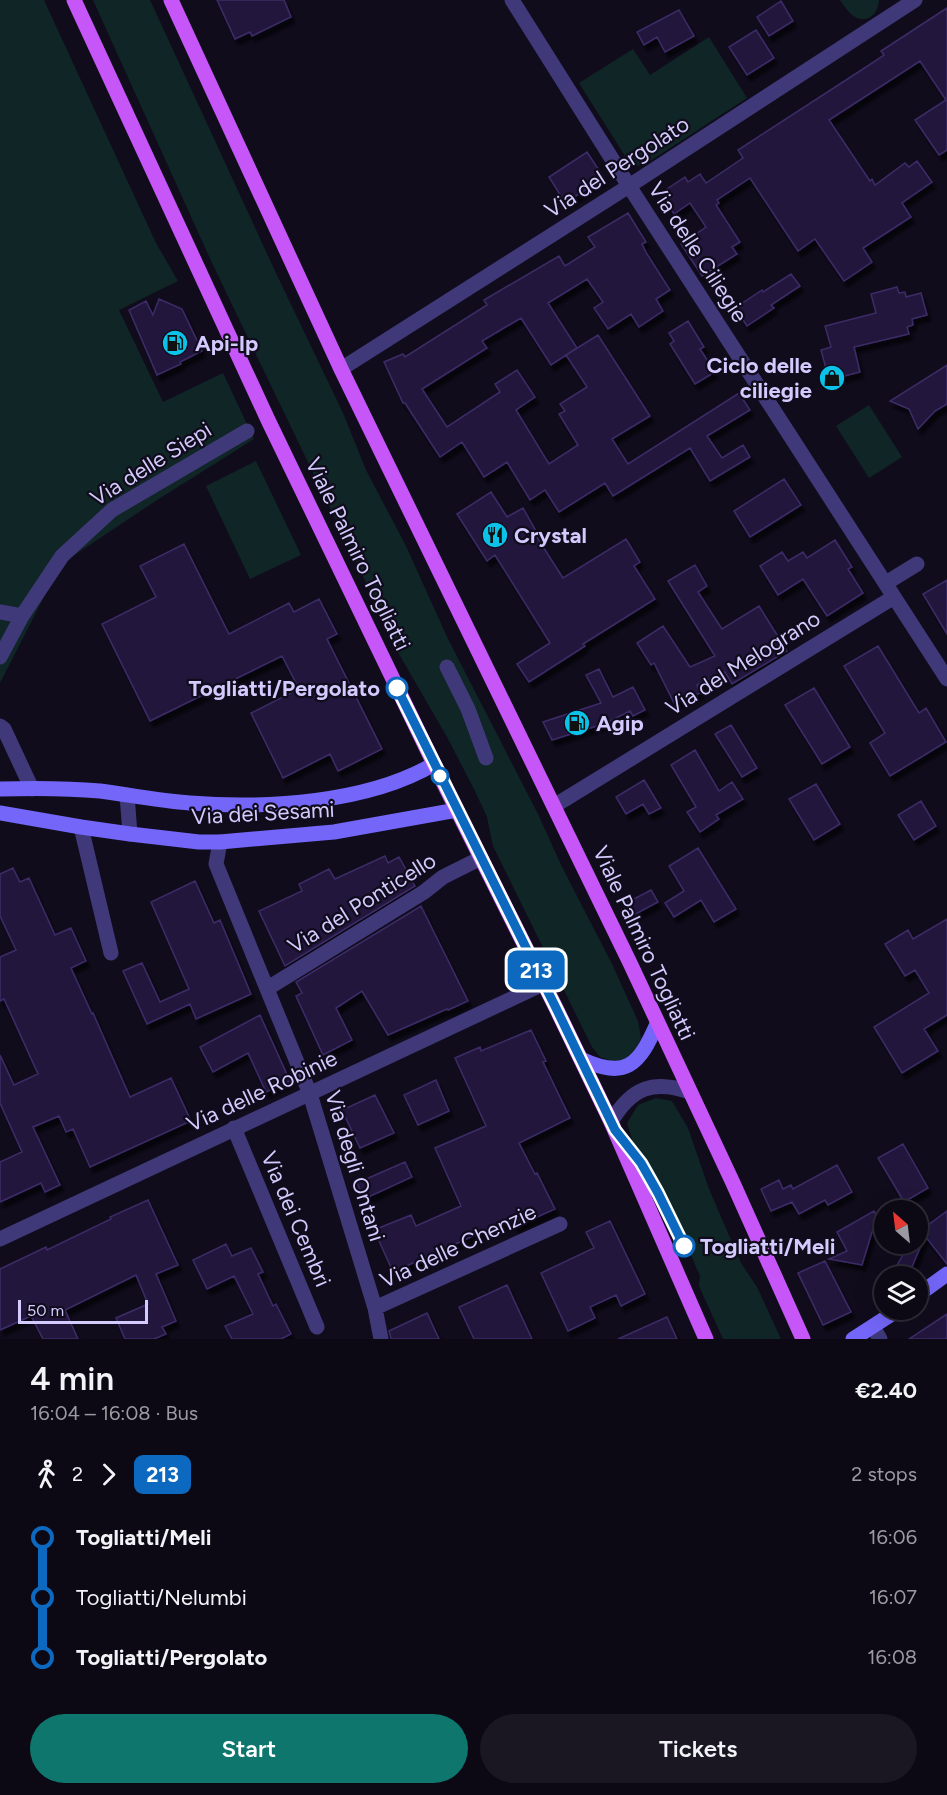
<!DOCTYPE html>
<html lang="en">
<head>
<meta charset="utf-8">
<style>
	body { margin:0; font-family:Figtree,sans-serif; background:#1a1722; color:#f1f3f6; height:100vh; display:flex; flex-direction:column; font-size:22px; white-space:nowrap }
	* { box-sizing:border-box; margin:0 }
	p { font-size:20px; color:#9a9aa0 }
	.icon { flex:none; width:33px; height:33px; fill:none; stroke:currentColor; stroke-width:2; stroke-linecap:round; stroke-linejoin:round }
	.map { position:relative; height:1339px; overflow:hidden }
	.details { display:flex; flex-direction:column; background:#0c0915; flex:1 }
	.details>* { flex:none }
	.badge { padding:0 12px; border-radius:9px; font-size:21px; line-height:39px }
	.needle { width:39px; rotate:332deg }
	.buttons { position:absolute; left:874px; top:1200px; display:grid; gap:12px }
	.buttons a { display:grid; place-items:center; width:54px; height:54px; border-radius:50%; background:#0c0915; box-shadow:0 6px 24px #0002,0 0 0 2px #2c2a34; font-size:30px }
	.scale { position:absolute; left:18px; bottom:15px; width:130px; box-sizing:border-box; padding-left:6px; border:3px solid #d3cafd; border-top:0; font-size:16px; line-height:21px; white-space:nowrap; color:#d3cafd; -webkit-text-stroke:4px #100c1c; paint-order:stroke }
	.map>.badge { position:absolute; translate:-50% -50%; box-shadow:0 0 0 3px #fff }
	.legs { display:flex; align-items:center; gap:9px; height:66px; padding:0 30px; font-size:20px }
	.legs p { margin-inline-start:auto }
	.summary { display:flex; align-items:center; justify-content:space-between; height:102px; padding:0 30px }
	h1 { font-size:33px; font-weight:600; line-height:45px }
	.action { display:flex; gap:12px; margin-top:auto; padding:12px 30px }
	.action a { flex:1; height:69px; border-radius:36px; background:#0f766e; color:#fff; font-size:24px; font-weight:600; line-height:69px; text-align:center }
	.action a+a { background:#1a1722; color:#f1f3f6 }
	ul { padding:0 30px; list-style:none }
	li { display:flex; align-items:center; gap:21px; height:60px; font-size:22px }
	li i { display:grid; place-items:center; width:9px; height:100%; margin:0 8px; background:currentColor }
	li i::after { content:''; width:15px; height:15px; margin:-8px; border:4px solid; border-radius:50%; background:#0c0915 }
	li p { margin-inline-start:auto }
	li:first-child i { background:linear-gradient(#0000 50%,currentColor 0) }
	li:last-child i { background:linear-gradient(currentColor 50%,#0000 0) }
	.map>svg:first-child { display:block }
	.green { fill:#102526 }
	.building { fill:#23193c; stroke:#3c2c67; stroke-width:1.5; filter:url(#shadow) }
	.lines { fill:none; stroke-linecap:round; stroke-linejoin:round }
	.street { stroke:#403979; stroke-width:15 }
	.secondary { stroke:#7366f8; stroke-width:15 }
	.primary { stroke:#c656f7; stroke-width:15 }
	.line-1-casing { stroke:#fff; stroke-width:14 }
	.line-1 { stroke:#0c69bf; stroke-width:9 }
	.stop-1-dot { fill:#fff; stroke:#0c69bf; stroke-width:3 }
	.labels { text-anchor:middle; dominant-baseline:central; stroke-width:4.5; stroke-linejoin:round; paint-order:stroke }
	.street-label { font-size:22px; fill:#d3cafd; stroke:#100c1c }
	.poi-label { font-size:22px; font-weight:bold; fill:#d3cafd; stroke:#100c1c; text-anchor:start }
	.stop-label { font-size:22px; font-weight:bold; fill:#d3cafd; stroke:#100c1c; text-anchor:end }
</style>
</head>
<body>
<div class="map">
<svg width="947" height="1339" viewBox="0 0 947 1339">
	<defs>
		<filter id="shadow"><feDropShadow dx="3.5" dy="6" stdDeviation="1.5" flood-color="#0009"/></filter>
	</defs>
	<rect width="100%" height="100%" fill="#100c1c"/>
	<path class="green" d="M0,0h44l112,243 22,38 -59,29 44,92 60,-29 31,66 -100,63 -84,56 -24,35 -46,90z
		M93,0h57l125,271 68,142 23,57 40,76 42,93 90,175 24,53 50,97 26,57 3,17 -5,12 -12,10 -13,1 -11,-4 -8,-10 -99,-201 -6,-29 -13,-28 -27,-52 -55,-95 -22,-51 -158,-328z
		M840,0h39c-1,18 -17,26 -30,12 -3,-3 -6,-8 -9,-12z
		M709,37l38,61 -103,67 -7,1 -7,-2 -51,-81 54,-34 17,26z
		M869,405l33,52 -33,21 -33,-52z
		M256,461l45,94 -51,24 -44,-93z
		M656,1098l16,3 16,27 21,61 32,74 16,24 24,52h-58l-24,-53 1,-10 -32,-74 -32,-50 -9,-29 11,-18z"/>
	<path class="building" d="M217,0h67l7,17 -39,19 -2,-4 -15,7z
		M781,1l12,20 -24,15 -12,-19z
		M947,8v142l-8,5 -24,-35 31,-20 -26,-39 -91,59 41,61 2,-2 3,6 30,-22 4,4 8,-6 15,21 -30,21 9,14 -48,31 9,14 -28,19 -29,-42 -17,12 -48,-73 -33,22 2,3 -3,2 24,37 -8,5 5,7 -35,22 -21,-32 25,-17 -16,-24 -16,11 -13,-21 24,-16 3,5 12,-8 6,9 37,-25 -5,-8 125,-81 21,-14 -3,-4z
		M679,10l15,26 -29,16 -8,-15 -13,8 -7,-13z
		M756,30l18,28 -27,17 -18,-28z
		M587,152l17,26 -39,25 -16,-26z
		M628,213l18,29 -4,2 5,10 23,36 -14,9 7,12 -24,16 -8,-13 -23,15 -14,-21 9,-6 -16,-23 -39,24 29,45 -26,17 -30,-47 -39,23 5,7 -65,41 25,38 53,-35 -5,-8 22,-14 18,27 -19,13 33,54 29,-19 -19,-31 6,-3 -5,-7 27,-17 -21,-32 32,-20 52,81 -38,23 16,25 111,-71 11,17 -43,26 15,22 21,-13 7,12 -40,24 -20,-33 -77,48 -8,-13 -46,29 -14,-22 -15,10 -23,-38 -23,15 -22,-35 -22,15 -35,-54h-2l-19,-41 19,-8 2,3 82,-52 -3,-5 75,-44 6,10 30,-19 -7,-10z
		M791,274l9,12 -29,19 3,3 -27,18 -12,-18 27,-18 1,2z
		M897,287l2,6 6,-1 1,5 15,-4 6,22 -15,4 1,6 -6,2 2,7 -55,13 6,25 -31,8 -8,-30 10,-3 -6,-21 51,-13 -5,-19z
		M159,299l23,10 20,42 -22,11 1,2 -24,11 -28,-65 17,-9 7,14z
		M688,321l16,26 -4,2 15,23 -20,12 -25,-40 4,-3 -5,-8z
		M947,365v39l-12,7 -17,18 -9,-20 -19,-8z
		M784,479l17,26 -51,32 -16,-26z
		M491,492l16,25 16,-9 12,21 -2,2 30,47 63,-39 14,23 -6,4 21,33 -72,45 2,2 -56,36 -12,-18 33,-21 -55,-88 -8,6 -30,-47z
		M835,540l17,27 -4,2 15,24 -36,23 -24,-37 -25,16 -18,-29 22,-14 6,9 15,-9 4,6z
		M184,544l45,90 60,-31 5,9 25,-13 18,35 -10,5 55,110 -44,22 -8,-17 -47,24 -32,-65 48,-24 -17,-33 -132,65 -48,-97 54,-27 -16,-31z
		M695,565l12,21 -9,6 24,37 37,-23 28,45 -55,33 -7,-12 -28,13 3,8 -26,10 -20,-40 -3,2 -14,-22 26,-17 27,41 25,-11 -47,-75z
		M947,580v54l-24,-40z
		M878,646l41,67 7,-5 20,34 -56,34 -20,-33 15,-10 -41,-67z
		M599,669l14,28 20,-10 12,23 -12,6 -3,-5 -24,12 -54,17 -9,-18 58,-19 -15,-28z
		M814,688l36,59 -28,17 -37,-59z
		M731,725l26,43 -15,9 -27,-43z
		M695,750l24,41 13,-9 11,17 -27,16 3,4 -19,13 -13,-20 9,-5 -25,-42z
		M644,780l17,28 -12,6 -6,-10 -17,10 -10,-17z
		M816,784l24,40 -26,16 -25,-41z
		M921,801l15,25 -22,14 -16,-25z
		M698,848l38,61 -22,13 -13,-22 -27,17 -9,-14 19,-12 -15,-25z
		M385,856l3,7 11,-6 16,29 -130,80 -26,-55 43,-20 -3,-7 30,-15 6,10z
		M13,868l7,14 9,-4 26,57 16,-7 15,33 -15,7 21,46 1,-1 37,84 41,-19 20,43 -101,46 -17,-38 -7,3 -7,-16 -26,11 27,58 -15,7 -4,-9 -41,19v-40l22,-10 -22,-49v-48l14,30 24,-11 -34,-75 -4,2v-44l16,-7 -16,-34v-42z
		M195,881l19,42 6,-3 31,74 -55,25 -6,-15 -43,20 -24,-53 19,-8 18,39 29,-13 -38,-87z
		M651,890l7,12 -26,14 -6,-13z
		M421,906l47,95 -20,9 -1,-1 -59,26 -26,-44 -26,17 16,32 -29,15 -27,-59 6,-3 -6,-11z
		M947,919v96l-23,14 14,22 -36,22 -28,-46 55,-34 -14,-23 -10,6 -20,-32 23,-14 5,9z
		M260,1015l30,66 -24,11 -18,-39 -35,19 -13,-25z
		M531,1030l15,31 -3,1 27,56 -51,25 16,31 2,-1 18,36 -40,18 -4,-8 -118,53 -19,-42 37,-15 5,11 45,-20 -26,-58 51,-22 -31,-68 25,-11 1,4z
		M436,1080l13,31 -31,14 -14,-30z
		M375,1095l19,38 -34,15 -18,-38z
		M903,1144l25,44 -24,14 -26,-44z
		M405,1162l7,15 -48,22 -7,-16z
		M837,1165l15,27 -24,13 -3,-5 -26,14 -7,-12 -21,9 -10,-22 18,-9 4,9 8,-4 2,4z
		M148,1200l30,65 -22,9 20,47 -14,6 4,7 -12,5h-29l-9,-21 32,-14 -12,-29 -71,35 13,29h-35l-12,-23 -31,14v-61l46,-22 1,3 64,-31 -1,-2z
		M874,1211l9,16 -11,5 -10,33 -33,-6 18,-8 -10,-19z
		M947,1211v53l-22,-28 -16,38 -5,2h-13l18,-32h9v-19l6,3z
		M610,1221l35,73 -24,12 -5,-11 -26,12 5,11 -27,13 -27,-58 53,-25 -8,-16z
		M226,1244l6,12 19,-8 12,24 -5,2 15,32 3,-2 15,30 -10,5h-49l-7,-13 28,-12 -19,-38 -27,13 -14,-29z
		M825,1261l26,51 -28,13 -25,-52z
		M507,1285l25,54h-58l-15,-32z
		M427,1313l12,26h-48l-2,-8z
		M947,1314v25h-38z
		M667,1317l10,22h-59z"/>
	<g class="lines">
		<path class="street" d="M512,0l117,186 318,493
			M341,369l288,-183 286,-186
			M886,583l31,-19
			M0,612l22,4
			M0,657l22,-41 40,-60 50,-46 135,-79
			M447,667l21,42 18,49
			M0,726l4,3 28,60
			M127,795l3,39
			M554,806l340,-209
			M81,827l30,126
			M220,842l-4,22 94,230 65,214 6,31
			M268,988l156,-96 19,-15 38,-19
			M611,1122c20,-34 42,-43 79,-30
			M234,1128l83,199
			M0,1239l543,-255
			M375,1308l185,-84
			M873,1327l7,12"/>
		<path class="secondary" d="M0,789c33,-1 67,-1 100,2 30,4 60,10 90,12 76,6 178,0 244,-39
			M0,813l81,14 49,7 69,8h21l114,-10 123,-22
			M581,1059c45,21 58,6 76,-35
			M918,1295l29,-21
			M853,1339l45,-29"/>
		<path class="primary" d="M74,0l194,420 166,344 122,244 55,114 95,217
			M171,0l170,369 289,594 103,220 70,156"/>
	</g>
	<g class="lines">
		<g class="line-1-casing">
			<path id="line-1" d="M397,688l159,320 59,122 26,33 17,30 26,53"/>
		</g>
		<use href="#line-1" class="line-1"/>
	</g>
	<defs>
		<g id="fuel-disc" transform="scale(1.35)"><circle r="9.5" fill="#0bc3e8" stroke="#100c1c"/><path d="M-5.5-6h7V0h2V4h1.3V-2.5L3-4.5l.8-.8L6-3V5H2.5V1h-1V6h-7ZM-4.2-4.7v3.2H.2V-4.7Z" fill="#111"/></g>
		<g id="shop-disc" transform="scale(1.35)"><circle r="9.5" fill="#0bc3e8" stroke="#100c1c"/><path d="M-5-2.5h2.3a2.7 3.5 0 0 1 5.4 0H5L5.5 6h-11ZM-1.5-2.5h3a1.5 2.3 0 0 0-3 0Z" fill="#111"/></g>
		<g id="restaurant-disc" transform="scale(1.35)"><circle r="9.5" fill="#0bc3e8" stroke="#100c1c"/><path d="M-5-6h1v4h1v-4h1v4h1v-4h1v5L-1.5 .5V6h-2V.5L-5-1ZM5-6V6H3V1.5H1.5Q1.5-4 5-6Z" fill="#111"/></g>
	</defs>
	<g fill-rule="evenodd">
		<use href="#fuel-disc" x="175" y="343"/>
		<use href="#shop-disc" x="832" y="378"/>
		<use href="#restaurant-disc" x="495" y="535"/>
		<use href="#fuel-disc" x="577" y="723"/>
	</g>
	<g class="stop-1-dot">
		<circle cx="397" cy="688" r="10"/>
		<circle cx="440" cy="776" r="8"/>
		<circle cx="684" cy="1246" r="10"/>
	</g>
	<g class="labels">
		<g class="street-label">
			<text transform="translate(617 167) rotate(-33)">Via del Pergolato</text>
			<text transform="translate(698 252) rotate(57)">Via delle Ciliegie</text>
			<text transform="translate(151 464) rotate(-32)">Via delle Siepi</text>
			<text transform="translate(358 554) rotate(64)">Viale Palmiro Togliatti</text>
			<text transform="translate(743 663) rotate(-32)">Via del Melograno</text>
			<text transform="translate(263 813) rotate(-3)">Via dei Sesami</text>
			<text transform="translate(362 903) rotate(-32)">Via del Ponticello</text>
			<text transform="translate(644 943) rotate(65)">Viale Palmiro Togliatti</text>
			<text transform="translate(262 1091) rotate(-25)">Via delle Robinie</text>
			<text transform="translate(355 1166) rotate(73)">Via degli Ontani</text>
			<text transform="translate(296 1219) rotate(67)">Via dei Cembri</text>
			<text transform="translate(458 1246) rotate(-25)">Via delle Chenzie</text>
		</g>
		<g class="poi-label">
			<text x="195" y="343">Api-Ip</text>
			<text x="812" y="365" text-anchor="end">Ciclo delle<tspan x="812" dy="25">ciliegie</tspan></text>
			<text x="514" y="535">Crystal</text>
			<text x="596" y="723">Agip</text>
		</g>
		<g class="stop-label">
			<text x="380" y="688">Togliatti/Pergolato</text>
			<text x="700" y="1246" text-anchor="start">Togliatti/Meli</text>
		</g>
	</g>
</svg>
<div class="buttons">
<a><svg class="needle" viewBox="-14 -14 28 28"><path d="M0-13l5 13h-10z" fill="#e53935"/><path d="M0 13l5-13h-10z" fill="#9a9aa0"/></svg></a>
<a><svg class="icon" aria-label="layers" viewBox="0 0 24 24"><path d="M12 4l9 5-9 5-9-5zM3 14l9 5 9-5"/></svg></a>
</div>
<div class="scale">50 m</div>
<b class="badge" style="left:536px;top:970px;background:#0c69bf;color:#fff">213</b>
</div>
<section class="details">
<div class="summary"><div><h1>4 min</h1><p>16:04 – 16:08 · Bus</p></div><b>€2.40</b></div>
<div class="legs"><svg class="icon" aria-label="walk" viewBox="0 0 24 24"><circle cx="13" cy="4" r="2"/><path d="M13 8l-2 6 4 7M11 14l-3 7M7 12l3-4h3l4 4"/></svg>2<svg class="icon" aria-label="forward" viewBox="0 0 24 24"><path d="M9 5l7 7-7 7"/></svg><b class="badge" style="background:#0c69bf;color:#fff">213</b><p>2 stops</p></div>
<ul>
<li><i style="color:#0c69bf"></i><b>Togliatti/Meli</b><p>16:06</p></li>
<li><i style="color:#0c69bf"></i><span>Togliatti/Nelumbi</span><p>16:07</p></li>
<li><i style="color:#0c69bf"></i><b>Togliatti/Pergolato</b><p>16:08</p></li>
</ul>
<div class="action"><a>Start</a><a>Tickets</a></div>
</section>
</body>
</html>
